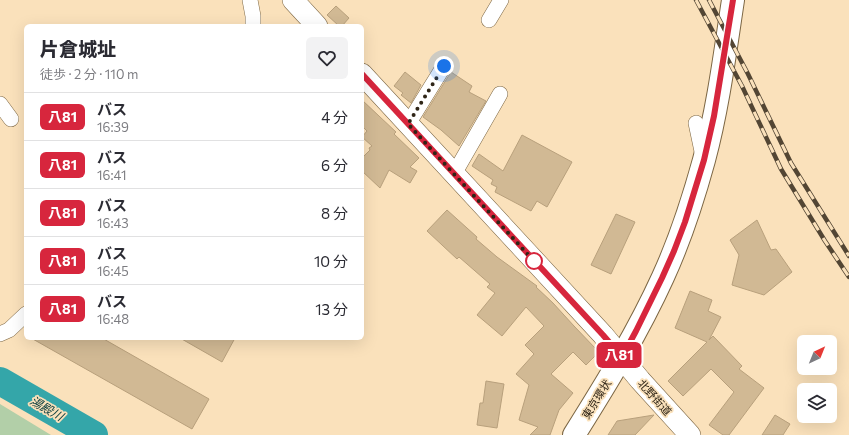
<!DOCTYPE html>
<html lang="ja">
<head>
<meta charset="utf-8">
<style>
	body { margin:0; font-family:Commissioner,"Noto Sans JP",sans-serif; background:#f2f2f3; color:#2b2b33; height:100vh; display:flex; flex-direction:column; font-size:15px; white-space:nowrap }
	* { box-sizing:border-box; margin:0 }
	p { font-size:13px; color:#7c7c81 }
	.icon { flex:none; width:22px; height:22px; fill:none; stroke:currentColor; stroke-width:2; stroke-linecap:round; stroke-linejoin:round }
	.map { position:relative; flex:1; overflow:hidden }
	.details { position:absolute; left:24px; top:24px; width:340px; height:316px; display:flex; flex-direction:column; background:#fff; border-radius:6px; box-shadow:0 4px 16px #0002 }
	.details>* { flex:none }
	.badge { padding:0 8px; border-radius:6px; font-size:14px; line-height:26px }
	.needle { width:26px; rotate:43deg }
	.buttons { position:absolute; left:797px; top:335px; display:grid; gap:8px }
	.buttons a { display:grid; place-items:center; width:40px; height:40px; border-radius:6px; background:#fff; box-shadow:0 4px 16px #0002; font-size:20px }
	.you { position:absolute; width:20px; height:20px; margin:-10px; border:3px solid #fff; border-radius:50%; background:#1a73e8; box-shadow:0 0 0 6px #1a73e833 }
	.map>.badge { position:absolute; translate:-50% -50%; box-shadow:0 0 0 2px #fff }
	.round { display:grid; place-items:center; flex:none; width:42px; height:42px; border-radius:6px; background:#f2f2f3 }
	.headline { display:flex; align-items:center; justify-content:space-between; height:68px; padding:0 16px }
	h1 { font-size:19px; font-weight:800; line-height:30px }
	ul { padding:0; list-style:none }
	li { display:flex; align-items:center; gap:12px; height:48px; padding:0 16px; border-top:1px solid #e1e1e2 }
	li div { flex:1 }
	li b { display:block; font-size:15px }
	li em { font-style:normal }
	li .badge { min-width:44px; font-weight:700; text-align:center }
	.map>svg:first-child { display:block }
	.green { fill:#b2cfa8 }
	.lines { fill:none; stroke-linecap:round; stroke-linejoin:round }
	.river { stroke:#34a6a9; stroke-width:28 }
	.building { fill:#d1b994; stroke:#b8a07c }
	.street-casing { stroke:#7c6643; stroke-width:16 }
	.secondary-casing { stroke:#7c6643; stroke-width:22 }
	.highway-casing { stroke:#7c6643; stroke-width:24 }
	.street { stroke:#fff; stroke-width:15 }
	.secondary { stroke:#fff; stroke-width:21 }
	.highway { stroke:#fff; stroke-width:22 }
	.rail-casing { stroke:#534634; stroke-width:4.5 }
	.rail { stroke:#fae1bb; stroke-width:3; stroke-dasharray:9; stroke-linecap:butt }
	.line-casing { stroke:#fff; stroke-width:9 }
	.line { stroke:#d7263d; stroke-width:6 }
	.walk { stroke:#2f2517; stroke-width:4; stroke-dasharray:0 7.2 }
	.stop-dot { fill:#fff; stroke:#d7263d; stroke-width:2 }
	.labels { text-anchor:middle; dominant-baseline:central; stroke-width:3.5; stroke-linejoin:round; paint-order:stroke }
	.street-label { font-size:11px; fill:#2f2517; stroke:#fae1bb }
	.water-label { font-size:12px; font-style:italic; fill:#0e4142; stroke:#fae1bb }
</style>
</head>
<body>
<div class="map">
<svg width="849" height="435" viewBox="0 0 849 435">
	<rect width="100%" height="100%" fill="#fae1bb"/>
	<path class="green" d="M0,404l51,31h-51z"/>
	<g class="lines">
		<path class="river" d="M0,381l94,54"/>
	</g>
	<path class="building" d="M336,6l13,12 -7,8h-3l-12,-11z
		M405,72l16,13 -10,18 -10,-8 2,-2 -9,-7z
		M451,72l21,14 -3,6 17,9 -27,45 -18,-16 -18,-13z
		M362,100l34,32 -2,2 25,24 -9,9 7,4 -7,12 -21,-13 -9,18 -18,-17v-13l8,-8 -1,-2 3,-2 -10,-9 5,-6 -5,-5z
		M522,135l50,27 -25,45 -10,-6 -6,10 -36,-19 2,-5 -6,-3 2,-4 -21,-14 7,-12 24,17z
		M447,210l30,27 -1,2 21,18 40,29 -1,1 17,16 21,23 22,23 -1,7 -9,9 -13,-13 -22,22 22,19 -14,17 -9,25h-20l8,-8 -19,-7 10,-35 -13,-11 18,-20 -9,-9 19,-19 -18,-19 -24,29 -25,-21 18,-22 -8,-6 3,-3 -31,-27 -2,2 -30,-28z
		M616,214l19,8 -24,52 -20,-9z
		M757,220l14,30 5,-1 16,23 -28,23 -32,-10 7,-30 -9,-15z
		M690,291l22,9 -4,11 13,6 -12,23 4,-4 29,30 -3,3 25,19 -35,47h-6l-14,-10 25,-33 -23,-23 -28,27 -15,-15 39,-39 -32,-14z
		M31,338h71l107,61 -17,30z
		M180,338h55l-13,24z
		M486,381l18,3 -7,44 -20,-3 3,-22h3z
		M654,415l-19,20h-27l9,-14z
		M775,415l15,9 -7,11h-21z"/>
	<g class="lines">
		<g class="street-casing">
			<path id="street" d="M250,0l3,16v10
				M489,20l12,-20
				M0,104l11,15
				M696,123l7,33
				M408,124l36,-58
				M454,174l46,-80
				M0,334l9,-4 17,-16"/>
		</g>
		<g class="secondary-casing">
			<path id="secondary" d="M293,0l24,26
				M362,74l241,261 37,45 50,55"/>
		</g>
		<g class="highway-casing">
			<path id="highway" d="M574,435c32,-51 64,-103 89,-158 17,-37 30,-77 41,-117 14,-52 21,-107 29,-160"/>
		</g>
		<use href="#street" class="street"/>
		<use href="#secondary" class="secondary"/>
		<use href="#highway" class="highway"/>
		<g class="rail-casing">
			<path id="rail" d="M696,0l46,86 39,83 44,72 24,36
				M709,0l39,74 43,89 58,93"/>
		</g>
		<use href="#rail" class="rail"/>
	</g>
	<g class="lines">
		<g class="line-casing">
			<path id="line" d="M362,74l241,261 19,22 14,-26 26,-53 12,-27 11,-29 19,-62 10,-44 19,-116"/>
		</g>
		<use href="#line" class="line"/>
		<path class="walk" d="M444,66l-36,58 126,137"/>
	</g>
	<circle class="stop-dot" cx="534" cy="261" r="8"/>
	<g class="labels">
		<g class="street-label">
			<text transform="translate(655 397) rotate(48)">北野街道</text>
			<text transform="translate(596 399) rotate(-58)">東京環状</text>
		</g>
		<g class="water-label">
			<text transform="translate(47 408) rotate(30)">湯殿川</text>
		</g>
	</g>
</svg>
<div class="buttons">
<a><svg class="needle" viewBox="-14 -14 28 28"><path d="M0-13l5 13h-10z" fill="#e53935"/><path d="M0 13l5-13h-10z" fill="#7c7c81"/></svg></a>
<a><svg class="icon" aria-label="layers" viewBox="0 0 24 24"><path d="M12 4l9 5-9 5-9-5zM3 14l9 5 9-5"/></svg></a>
</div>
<div class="you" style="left:444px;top:66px"></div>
<b class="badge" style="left:619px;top:355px;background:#d7263d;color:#fff">八81</b>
<section class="details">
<div class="headline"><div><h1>片倉城址</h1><p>徒歩 · 2 分 · 110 m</p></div><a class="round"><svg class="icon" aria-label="heart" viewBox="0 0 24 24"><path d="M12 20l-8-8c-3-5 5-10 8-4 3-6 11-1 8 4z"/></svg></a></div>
<ul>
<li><span class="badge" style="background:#d7263d;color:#fff">八81</span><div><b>バス</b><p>16:39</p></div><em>4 分</em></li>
<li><span class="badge" style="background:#d7263d;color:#fff">八81</span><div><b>バス</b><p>16:41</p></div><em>6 分</em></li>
<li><span class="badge" style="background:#d7263d;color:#fff">八81</span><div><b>バス</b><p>16:43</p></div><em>8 分</em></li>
<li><span class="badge" style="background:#d7263d;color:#fff">八81</span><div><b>バス</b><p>16:45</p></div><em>10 分</em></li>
<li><span class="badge" style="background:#d7263d;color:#fff">八81</span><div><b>バス</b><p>16:48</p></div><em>13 分</em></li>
</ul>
</section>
</div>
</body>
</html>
